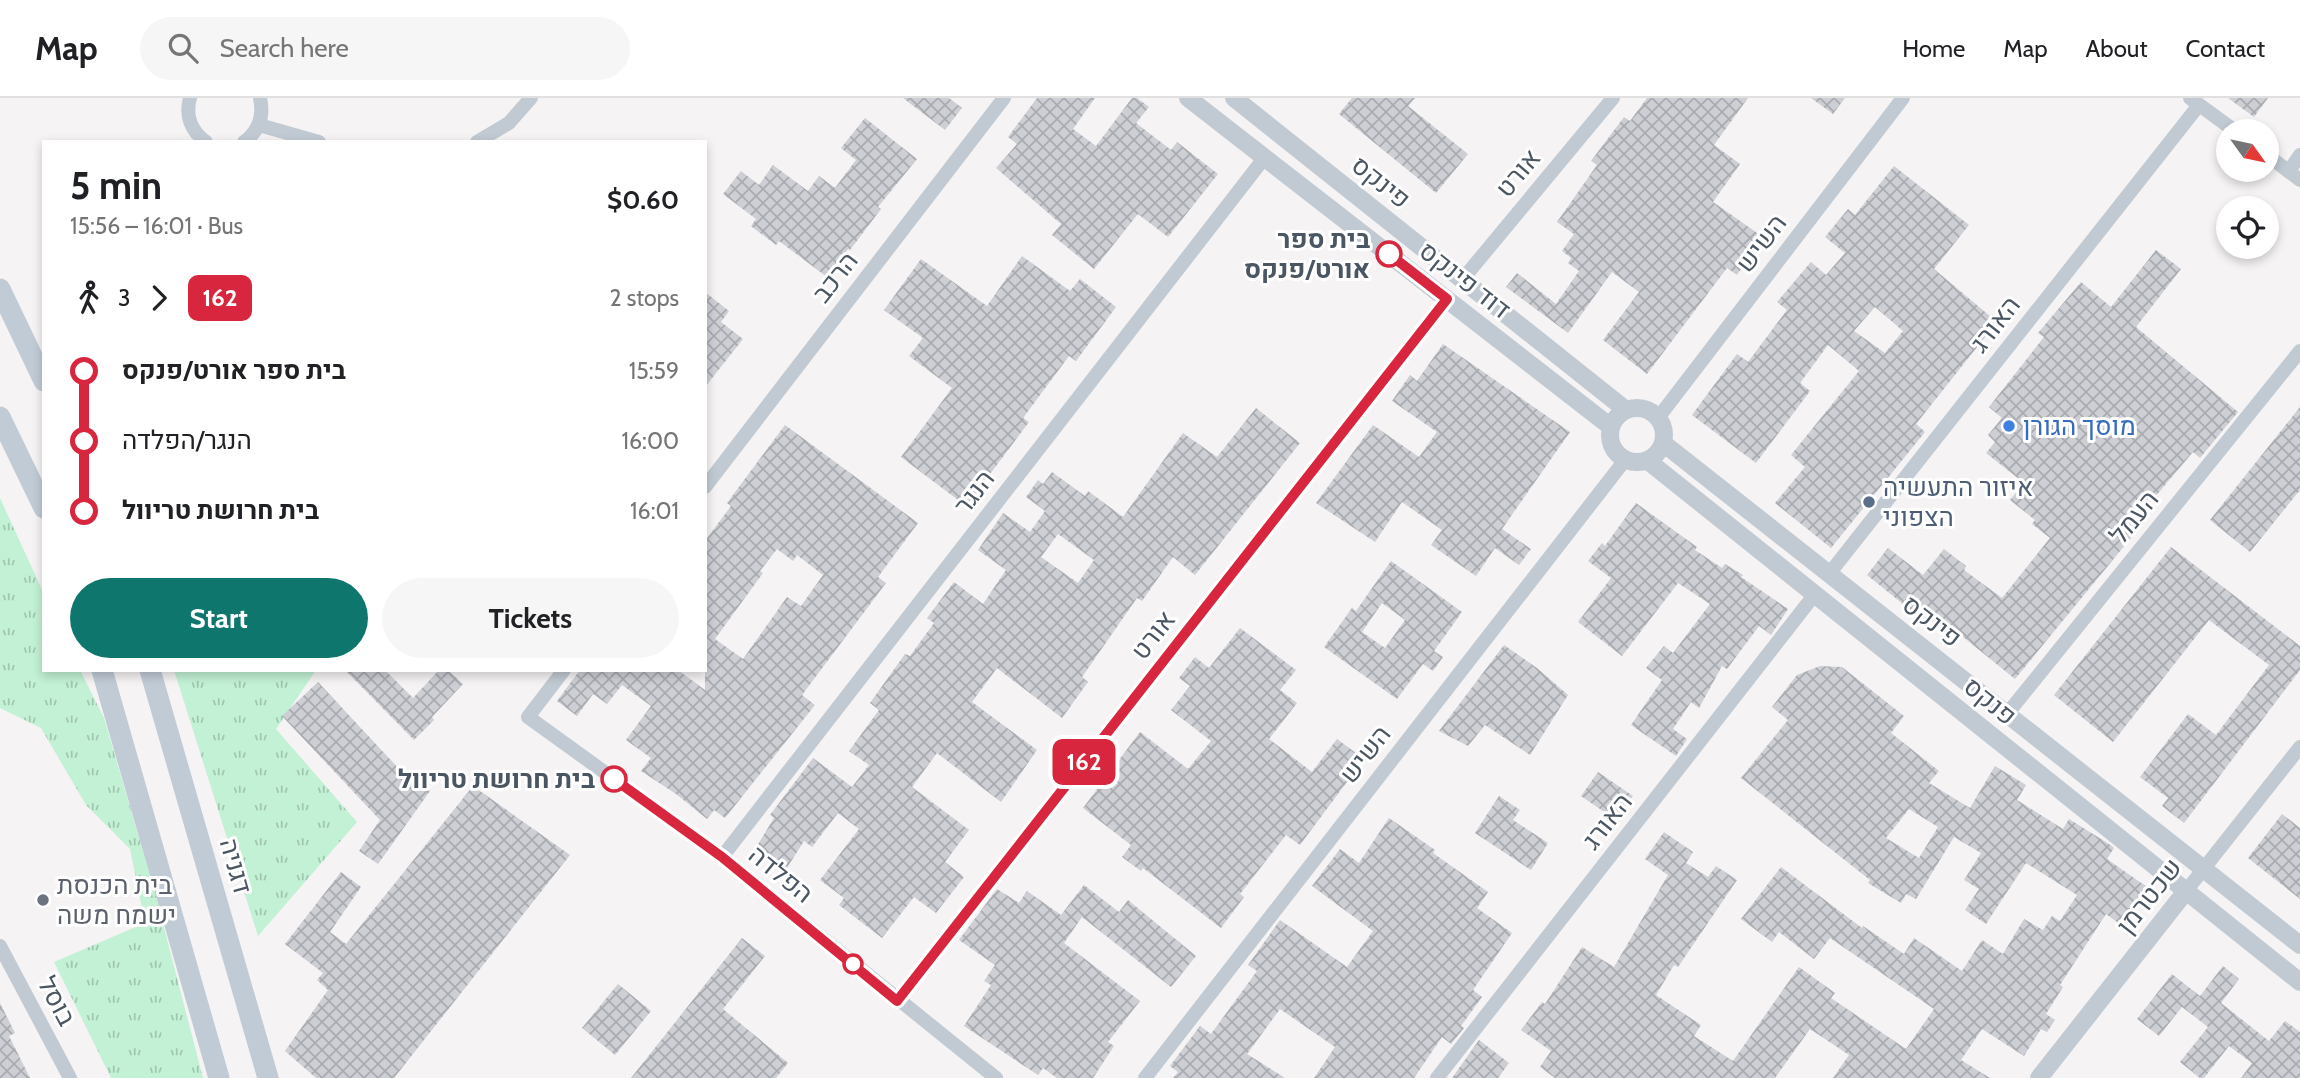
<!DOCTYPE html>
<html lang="en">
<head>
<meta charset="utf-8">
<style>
	body { margin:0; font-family:Cabin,Heebo,sans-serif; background:#f6f6f6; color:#202124; height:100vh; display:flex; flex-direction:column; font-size:26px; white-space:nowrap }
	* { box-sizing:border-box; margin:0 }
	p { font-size:23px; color:#757577 }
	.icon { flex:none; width:38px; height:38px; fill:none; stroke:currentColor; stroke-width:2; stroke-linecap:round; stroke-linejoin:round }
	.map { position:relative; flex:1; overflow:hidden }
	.panel { position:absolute; left:42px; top:42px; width:665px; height:532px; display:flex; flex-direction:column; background:#fff; border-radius:0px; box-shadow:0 4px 10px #0003 }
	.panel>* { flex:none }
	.badge { padding:0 14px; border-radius:10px; font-size:24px; line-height:46px }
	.needle { width:46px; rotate:123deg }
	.fabs { position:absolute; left:2216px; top:21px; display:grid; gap:14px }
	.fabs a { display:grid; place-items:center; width:63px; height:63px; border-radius:50%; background:#fff; box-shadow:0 4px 10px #0003; font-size:35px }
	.map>.badge { position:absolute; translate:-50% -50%; box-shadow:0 0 0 4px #fff }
	.legs { display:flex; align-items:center; gap:10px; height:77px; padding:0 28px; font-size:23px }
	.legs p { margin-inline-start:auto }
	.head { display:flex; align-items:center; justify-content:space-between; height:119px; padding:0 28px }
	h1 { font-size:38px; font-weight:700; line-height:52px }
	.action { display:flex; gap:14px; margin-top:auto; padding:14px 28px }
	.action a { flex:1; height:80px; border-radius:42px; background:#0f766e; color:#fff; font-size:28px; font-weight:700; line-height:80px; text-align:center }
	.action a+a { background:#f6f6f6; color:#202124 }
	ul { padding:0 28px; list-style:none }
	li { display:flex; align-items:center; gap:24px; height:70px; font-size:26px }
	li i { display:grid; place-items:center; width:10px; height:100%; margin:0 9px; background:currentColor }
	li i::after { content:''; width:18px; height:18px; margin:-9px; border:5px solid; border-radius:50%; background:#fff }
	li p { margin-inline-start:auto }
	li:first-child i { background:linear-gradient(#0000 50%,currentColor 0) }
	li:last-child i { background:linear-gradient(currentColor 50%,#0000 0) }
	header { display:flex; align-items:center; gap:42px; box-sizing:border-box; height:98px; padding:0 35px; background:#fff; border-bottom:2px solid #e0e0e0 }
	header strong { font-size:33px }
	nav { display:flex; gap:38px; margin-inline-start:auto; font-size:24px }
	.search { width:490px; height:63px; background:#f6f6f6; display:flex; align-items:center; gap:18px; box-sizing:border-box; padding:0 24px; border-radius:38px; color:#757577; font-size:26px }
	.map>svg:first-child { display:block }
	.grass { fill:url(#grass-tufts) }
	.building { fill:url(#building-cross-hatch); fill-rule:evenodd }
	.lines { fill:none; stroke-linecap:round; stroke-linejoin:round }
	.minor { stroke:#c1cad2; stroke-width:14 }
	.tertiary { stroke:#c1cad2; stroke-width:18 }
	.secondary { stroke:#c1cbd6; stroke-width:21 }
	.line-1-casing { stroke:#fff; stroke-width:16 }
	.line-1 { stroke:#d7263d; stroke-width:10 }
	.stop-1-dot { fill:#fff; stroke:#d7263d; stroke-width:3.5 }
	.shop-dot { fill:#3f7fe0; stroke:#fff; stroke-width:2.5 }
	.service-dot { fill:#5c6f8a; stroke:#fff; stroke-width:2.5 }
	.worship-dot { fill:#6b7280; stroke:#fff; stroke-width:2.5 }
	.labels { text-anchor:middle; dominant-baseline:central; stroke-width:6; stroke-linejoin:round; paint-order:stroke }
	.street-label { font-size:26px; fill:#4a5661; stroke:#fff }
	.stop-label { font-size:26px; font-weight:bold; fill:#4a5661; stroke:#fff; text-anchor:end }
	.shop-label { font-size:26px; fill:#366cbe; stroke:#fff; text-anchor:start }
	.service-label { font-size:26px; fill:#4e5e75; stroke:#fff; text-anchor:start }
	.worship-label { font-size:26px; fill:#5b616d; stroke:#fff; text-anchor:start }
</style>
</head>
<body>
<header>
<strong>Map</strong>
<div class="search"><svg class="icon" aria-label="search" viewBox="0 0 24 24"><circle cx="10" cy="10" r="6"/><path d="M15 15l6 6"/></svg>Search here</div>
<nav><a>Home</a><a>Map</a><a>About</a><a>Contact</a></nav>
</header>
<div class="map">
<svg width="2300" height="980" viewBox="0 0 2300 980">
	<defs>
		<pattern id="grass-tufts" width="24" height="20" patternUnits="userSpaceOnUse" patternTransform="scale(1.75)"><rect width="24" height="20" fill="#c3f1d5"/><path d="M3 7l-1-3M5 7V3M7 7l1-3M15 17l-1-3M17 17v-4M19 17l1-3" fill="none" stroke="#a0c6b0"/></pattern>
		<pattern id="building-cross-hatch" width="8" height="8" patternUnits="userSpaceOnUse" patternTransform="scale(1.75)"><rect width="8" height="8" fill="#cdcfd5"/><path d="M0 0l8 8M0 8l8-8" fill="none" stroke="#a8abb0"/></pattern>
	</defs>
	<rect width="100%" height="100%" fill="#f5f3f3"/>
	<path class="grass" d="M0,400l44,96v76h36l24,48 50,171 49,189h-92l-57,-116 91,-39 -15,-74 -44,-44 -45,-77 -41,-20z
		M174,572h142l-40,59 81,93 -99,114z"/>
	<path class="building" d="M903,0h46l13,10 -17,22z
		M1037,0h58l-22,31 23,17 36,-48h5l12,9 -13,16 35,27 6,-8 41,32 -50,63 -30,-23 -44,55 -42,-34 9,-11 -65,-56 21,-24 -9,-7z
		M1352,0h63l-7,8 60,48 -32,39 -97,-79z
		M1647,0h101l-34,47 26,19 -27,38 50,35 -26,38 -10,-7 -80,106 -44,-34 36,-48 -27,-20 -44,61 -62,-46 11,-14 39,31 23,-33 -11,-8 3,-5 -9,-7 12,-17 -17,-12 40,-57 -6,-4 33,-44 6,4z
		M1811,0h34l-12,16z
		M2228,0h40l-14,19z
		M865,20l52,41 -39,48 3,2 -31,41 -2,-1 -21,28 -48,-36 -3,4 -25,-19 5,-7 -33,-25 18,-23 18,14 14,-20 35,26 11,-15 16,12 21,-28 -15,-12z
		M1894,68l75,59 -35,44 63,53 -81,102 9,8 -94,116 -56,-45 30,-36 -14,-12 68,-84 -31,-26 -28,38 10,8 -54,72 -64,-48 45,-61 11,8 39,-52 -10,-8 34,-40 15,13 19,-22 -20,-16 23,-28 7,6zM1875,209l28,24 -18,22 -31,-22z
		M2156,152l25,19 -45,58 102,85 -38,46 -7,-6 -55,65 6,5 -129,157 -58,-47 -4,6 -26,-20 -3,3 -57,-46 21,-27 35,27 21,-26 22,17 -2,4 38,28 48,-60 -18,-14 3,-4 -25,-20 14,-17 -38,-30 9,-11 -7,-7 14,-17 -13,-11 55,-70 -6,-4 43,-51 30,25z
		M1022,158l48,35 10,-12 36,28 -40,54 -7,-5 -46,62 6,4 -63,84 -65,-49 51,-69 -43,-32 14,-18 -39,-28 37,-51 66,47z
		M705,194l24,19 -8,11 22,17 -38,48z
		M1443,246l127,88 -68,97 29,20 -12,16 -24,-17 -19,28 -45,-31 11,-15 -40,-28 -27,40 -59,-39 57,-78 46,32 18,-25 -45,-31 18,-26 7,6z
		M2300,309v83l-50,62 -40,-32z
		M1256,310l44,35 -105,132 -22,-18 -31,44 -5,-3 -55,79 6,5 -26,36 -65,-50 -25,34 65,48 -36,52 -64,-49 -25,34 57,43 -24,32 19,15 -28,36 -22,-16 -32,41 -43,-33 5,-7 -24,-18 39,-51 -21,-16 -26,34 -8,-6 -19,30 -31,-20 20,-33 -4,-3 43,-57 39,29 17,-22 -20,-14 30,-41 -9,-7 35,-49 5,2 24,-33 -7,-5 27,-36 29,22 23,-34 -28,-20 25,-37 27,19 15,-21 -19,-14 12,-17 5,4 9,-12 33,24 3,-5 35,26 60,-84 34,24zM1058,436l36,26 -16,23 -37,-26z
		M785,327l133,98 -40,54 8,6 -84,112 13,10 -90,113 -11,-8 -7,9 -31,-25 -35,-23 10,-13 -25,-18 25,-34 -29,-21 -15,19 -14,-10 -16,22 -20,-15 23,-31h98l27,20v-149l26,-35 -4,-3zM777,451l16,12 4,-6 26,20 -22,31 -14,-9 -44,62 -28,-20 48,-66 -3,-2z
		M1636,405l61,44 -2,3 27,18 3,-4 18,11 -2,2 47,32 -17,26 -12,-9 -32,43 -5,-3 -23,42 -8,-6 -18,27 14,10 -11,17 -45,-31 31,-45 -16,-12 18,-22 9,7 37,-49 -32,-21 -56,73 -44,-34 33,-44 -23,-17 14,-18 3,3z
		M2171,449l129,99v24l-116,153 -22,-17 6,-8 -28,-21 48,-63 28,21 53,-70 -60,-45 -96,122 -59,-47z
		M1391,463l71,51 -28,39 9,6 -10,14 -10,-7 -26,35 -73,-52 28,-39 4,3zM1382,505l23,17 -20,28 -23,-16z
		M1240,530l56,42 -16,20 17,13 -28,36 43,33 25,-33 27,20 -64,86 -14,-10 -46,59 4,3 -23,31 -78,-60 -2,3 -19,-14 9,-12 -48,-37 57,-76 48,37 23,-28 -40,-31 19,-24 -11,-8 16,-21 14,11z
		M1504,547l33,23 31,27 -38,60 -45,-30 -17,21 -29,-15z
		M1820,568l22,1 62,49 -13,17 48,38 -10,12 41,25 25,-42 31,19 -9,15 46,29 6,-10 40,25 5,4 -7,11 40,28 -26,38 -15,-11 -46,71 3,2 -17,27 9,6 -8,12 -6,-3 -17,27 -42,-27 -21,31 29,18h-157l16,-23 -39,-26 -35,49h-220l-15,-11 11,-16 -30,-21 21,-28 3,2 37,-57 32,20 54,-92 -23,-16 19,-27 29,20 -7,11 22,14 8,-11 21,14 -59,87 -4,-2 -18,30 45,30 -7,11 39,25 66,-94 36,26 -4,5 75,51 28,-40 -104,-71 -16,21 -35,-27 -7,10 -31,-23 40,-52 81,61 1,-2 41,28 10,-16 48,33 20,-31 21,14 21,-35 19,11 9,-14 8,5 17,-26 -51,-32 -40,61 -21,-14 14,-21 -15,-9 17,-27 -27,-16 -38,62 -10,-5 -5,9 -33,-20 2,-3 -129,-102 47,-58 -16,-13 25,-32zM1909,711l29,18 -19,31 -33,-20z
		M345,572h40l28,28 26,-28h9l15,14 -31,33 2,3 -20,20z
		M318,584l83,89 29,20 -52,73 -19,-13 21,-31 -98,-104z
		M1598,674l35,24 -17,24 -35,-24z
		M473,688l97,69 -176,223h-78l-31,-27 43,-61 -11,-10 6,-7 -38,-29 56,-72 20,15 -31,45 16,12z
		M1499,698l21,14 -7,10 35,23 -17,27 -56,-37z
		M2282,716l18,14v71l-52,-41z
		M1389,720l46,32 -2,3 55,39 -11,16 35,25 -39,57 9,7 -21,29 3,2 -13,16 -9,-7 -28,41h-100l21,-31 -55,-38 -33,45 38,24h-112l5,-6 -8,-6 30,-40 11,8 46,-63 -9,-6 32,-45 67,47 26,-36 -61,-45 28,-37 19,14z
		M1084,787l35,27 9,-12 68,56 -25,31 -89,-70 -18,26 76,58 -32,41 6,4 -21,32h-36l-14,-10 -5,7 -74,-49 27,-41 -7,-4 11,-16 -36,-25 38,-51 22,14 8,-12 34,24z
		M742,840l23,18 -42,53 65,54 -12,15h-145z
		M2223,868l16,13 -18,24 48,38 16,-20 15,11v46h-59l11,-15 -23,-17 -25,32h-4l-20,-16 28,-35 -26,-20 -23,29 -22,-17 35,-45 28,22z
		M618,886l33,27 -36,44 -33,-27z
		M0,905l15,30 -6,3 21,42h-30z
		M1479,942l30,23 -11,15h-46z"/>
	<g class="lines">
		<path class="minor" d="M190,0c-5,18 1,33 16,44
			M2190,0l45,33
			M259,27l60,17
			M244,44c15,-11 20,-26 16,-44
			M477,44l32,-19 22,-25
			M2266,56l34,26
			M2289,73l11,-16
			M1462,182l151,-182
			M1658,320l245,-320
			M705,389l299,-389
			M1829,476l370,-469
			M564,572l-36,47 194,140 274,221
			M2007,616l293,-363
			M722,759l543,-700
			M2186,793l114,-144
			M0,848l70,132
			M897,903l550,-702
			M1145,980l480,-618
			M1437,980l378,-484"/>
		<path class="tertiary" d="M1188,0l423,329
			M1234,0l392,312
			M1610 337a27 27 0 1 1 54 0a27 27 0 1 1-54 0Z
			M1663,345l637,502
			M1648,363l652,521
			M2039,980l147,-187"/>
		<path class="secondary" d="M0,191l44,92
			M0,319l44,91
			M102,572l117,408
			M150,572l118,408"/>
	</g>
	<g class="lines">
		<g class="line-1-casing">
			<path id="line-1" d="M614,681l108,78 175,144 550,-702 -58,-45"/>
		</g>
		<use href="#line-1" class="line-1"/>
	</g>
	<g class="stop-1-dot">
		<circle cx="1389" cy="156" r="12"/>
		<circle cx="614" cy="681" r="12"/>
		<circle cx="853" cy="866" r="9"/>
	</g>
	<circle class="shop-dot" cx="2009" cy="328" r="7"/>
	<circle class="service-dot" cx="1869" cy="404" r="7"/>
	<circle class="worship-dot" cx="43" cy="802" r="7"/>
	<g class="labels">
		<g class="street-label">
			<text transform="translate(1518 75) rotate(-50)">אורט</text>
			<text transform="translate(1381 84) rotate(39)">פינקס</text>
			<text transform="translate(1761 145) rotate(-53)">השיש</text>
			<text transform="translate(835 179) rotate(-52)">הרכב</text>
			<text transform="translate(1465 182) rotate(38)">דוד פינקס</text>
			<text transform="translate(1995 226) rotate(-52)">האורג</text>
			<text transform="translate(974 394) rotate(-52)">הנגר</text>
			<text transform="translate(2134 419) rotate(-51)">העמל</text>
			<text transform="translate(1932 523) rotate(38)">פינקס</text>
			<text transform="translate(1153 537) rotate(-52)">אורט</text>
			<text transform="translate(1990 603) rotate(39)">פנקס</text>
			<text transform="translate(1365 656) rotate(-52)">השיש</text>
			<text transform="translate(1607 723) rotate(-52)">האורג</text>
			<text transform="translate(236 768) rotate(74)">דגניה</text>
			<text transform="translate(781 776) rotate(39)">הפלדה</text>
			<text transform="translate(2149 798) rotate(-52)">שכטרמן</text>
			<text transform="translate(57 903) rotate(62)">בוסל</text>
		</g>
		<g class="stop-label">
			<text x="1370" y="141">בית ספר<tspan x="1370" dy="30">אורט/פנקס</tspan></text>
			<text x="595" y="681">בית חרושת טריוול</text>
		</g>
		<g class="shop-label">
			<text x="2023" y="328">מוסך הגורן</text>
		</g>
		<g class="service-label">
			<text x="1883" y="389">איזור התעשיה<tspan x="1883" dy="30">הצפוני</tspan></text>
		</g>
		<g class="worship-label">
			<text x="57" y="787">בית הכנסת<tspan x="57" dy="30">ישמח משה</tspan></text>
		</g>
	</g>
</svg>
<div class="fabs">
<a><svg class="needle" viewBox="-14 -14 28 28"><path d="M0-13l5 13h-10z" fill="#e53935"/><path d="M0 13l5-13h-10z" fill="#757577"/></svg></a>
<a><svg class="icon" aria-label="locate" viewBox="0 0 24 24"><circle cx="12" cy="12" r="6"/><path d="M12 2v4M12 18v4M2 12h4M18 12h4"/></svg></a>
</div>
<b class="badge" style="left:1084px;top:664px;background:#d7263d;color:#fff">162</b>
<section class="panel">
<div class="head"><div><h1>5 min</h1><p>15:56 – 16:01 · Bus</p></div><b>$0.60</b></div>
<div class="legs"><svg class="icon" aria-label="walk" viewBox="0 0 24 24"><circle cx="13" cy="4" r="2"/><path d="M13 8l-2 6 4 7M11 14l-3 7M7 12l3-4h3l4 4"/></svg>3<svg class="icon" aria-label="forward" viewBox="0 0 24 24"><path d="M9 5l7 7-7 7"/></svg><b class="badge" style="background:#d7263d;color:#fff">162</b><p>2 stops</p></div>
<ul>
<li><i style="color:#d7263d"></i><b>בית ספר אורט/פנקס</b><p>15:59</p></li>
<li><i style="color:#d7263d"></i><span>הנגר/הפלדה</span><p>16:00</p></li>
<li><i style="color:#d7263d"></i><b>בית חרושת טריוול</b><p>16:01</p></li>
</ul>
<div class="action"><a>Start</a><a>Tickets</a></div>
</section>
</div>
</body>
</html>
